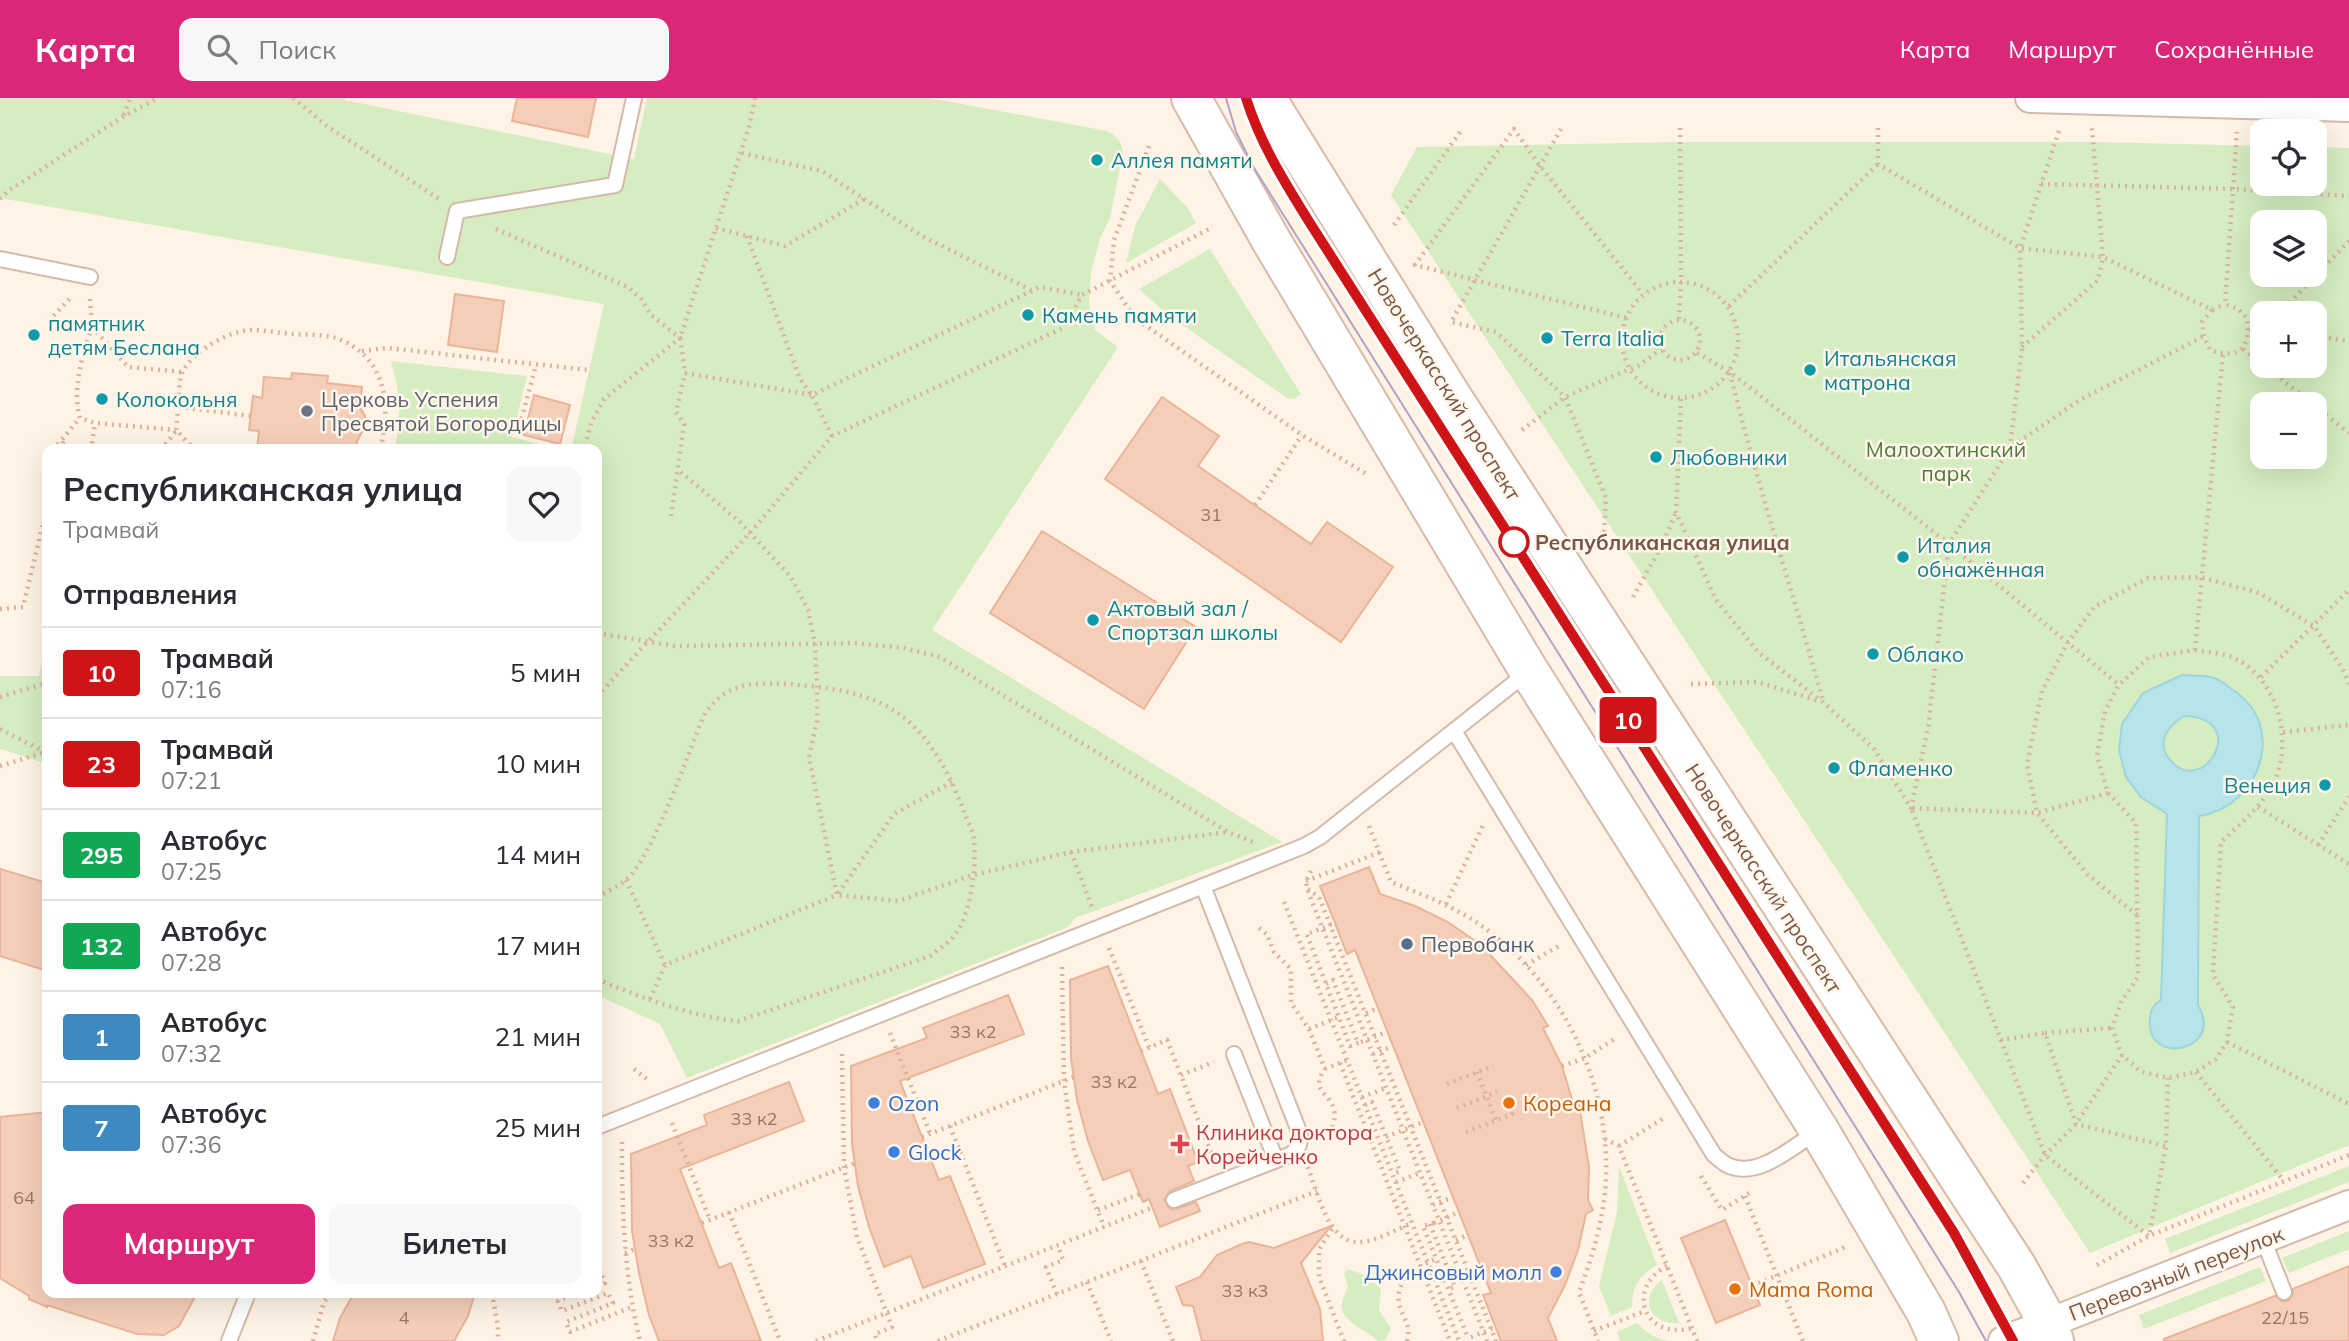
<!DOCTYPE html>
<html lang="ru">
<head>
<meta charset="utf-8">
<style>
	body { margin:0; font-family:Mulish,sans-serif; background:#f7f7f7; color:#2b2b33; height:100vh; display:flex; flex-direction:column; font-size:26px; white-space:nowrap }
	* { box-sizing:border-box; margin:0 }
	p { font-size:23px; color:#7c7c81 }
	.icon { flex:none; width:38px; height:38px; fill:none; stroke:currentColor; stroke-width:2; stroke-linecap:round; stroke-linejoin:round }
	.map { position:relative; flex:1; overflow:hidden }
	.side { position:absolute; left:42px; top:346px; width:560px; height:854px; display:flex; flex-direction:column; background:#fff; border-radius:14px; box-shadow:0 7px 28px #0002 }
	.side>* { flex:none }
	.badge { padding:0 14px; border-radius:5px; font-size:24px; line-height:46px }
	.controls { position:absolute; left:2250px; top:21px; display:grid; gap:14px }
	.controls a { display:grid; place-items:center; width:77px; height:77px; border-radius:14px; background:#fff; box-shadow:0 7px 28px #0002; font-size:35px }
	.map>.badge { position:absolute; translate:-50% -50%; box-shadow:0 0 0 4px #fff }
	h2 { padding:0 21px; font-size:26px; line-height:63px }
	.round { display:grid; place-items:center; flex:none; width:74px; height:74px; border-radius:14px; background:#f7f7f7 }
	.headline { display:flex; align-items:center; justify-content:space-between; height:119px; padding:0 21px }
	h1 { font-size:33px; font-weight:700; line-height:52px }
	.primary-button { display:flex; gap:14px; margin-top:auto; padding:14px 21px }
	.primary-button a { flex:1; height:80px; border-radius:14px; background:#db2777; color:#fff; font-size:28px; font-weight:700; line-height:80px; text-align:center }
	.primary-button a+a { background:#f7f7f7; color:#2b2b33 }
	ul { padding:0; list-style:none }
	li { display:flex; align-items:center; gap:21px; height:91px; padding:0 21px; border-top:2px solid #e1e1e2 }
	li div { flex:1 }
	li b { display:block; font-size:26px }
	li em { font-style:normal }
	li .badge { min-width:77px; font-weight:700; text-align:center }
	header { display:flex; align-items:center; gap:42px; box-sizing:border-box; height:98px; padding:0 35px; background:#db2777; color:#fff }
	header strong { font-size:33px }
	nav { display:flex; gap:38px; margin-inline-start:auto; font-size:24px }
	.search { width:490px; height:63px; background:#f7f7f7; display:flex; align-items:center; gap:18px; box-sizing:border-box; padding:0 24px; border-radius:14px; color:#7c7c81; font-size:26px }
	.map>svg:first-child { display:block }
	.green { fill:#d5edc1; fill-rule:evenodd }
	.water { fill:#b6e4e9; stroke:#9cd5dc; stroke-width:2; fill-rule:evenodd }
	.building { fill:#f5ceb9; stroke:#e9b498; stroke-width:2 }
	.lines { fill:none; stroke-linecap:round; stroke-linejoin:round }
	.lane-casing { stroke:#d2bbab; stroke-width:18 }
	.street-casing { stroke:#d2bbab; stroke-width:32 }
	.secondary-casing { stroke:#d6bba9; stroke-width:42 }
	.path { stroke:#dbb29c; stroke-width:4.5; stroke-dasharray:2 5; stroke-linecap:butt }
	.lane { stroke:#fff; stroke-width:14 }
	.street { stroke:#fff; stroke-width:28 }
	.secondary { stroke:#fff; stroke-width:38 }
	.tram { stroke:#b5a1c9; stroke-width:2 }
	.path-bridge { stroke:#dbb29c; stroke-width:4.5; stroke-dasharray:2 5; stroke-linecap:butt }
	.line-casing { stroke:#fff; stroke-width:16 }
	.line { stroke:#ce1417; stroke-width:10 }
	.culture-dot { fill:#0f9aa8; stroke:#fff6ec; stroke-width:2.5 }
	.worship-dot { fill:#6b7280; stroke:#fff6ec; stroke-width:2.5 }
	.stop-dot { fill:#fff; stroke:#ce1417; stroke-width:3.5 }
	.service-dot { fill:#5c6f8a; stroke:#fff6ec; stroke-width:2.5 }
	.shop-dot { fill:#3f7fe0; stroke:#fff6ec; stroke-width:2.5 }
	.food-dot { fill:#e8710a; stroke:#fff6ec; stroke-width:2.5 }
	.health-dot { fill:#e0444e; stroke:#fff6ec; stroke-width:2.5 }
	.labels { text-anchor:middle; dominant-baseline:central; stroke-width:5; stroke-linejoin:round; paint-order:stroke }
	.number-label { font-size:18px; fill:#977564 }
	.culture-label { font-size:21px; fill:#0d838f; stroke:#fff6ec; text-anchor:start }
	.street-label { font-size:21px; fill:#785747; stroke:#fff6ec }
	.worship-label { font-size:21px; fill:#5b616d; stroke:#fff6ec; text-anchor:start }
	.park-label { font-size:21px; fill:#517a3c; stroke:#fff6ec }
	.stop-label { font-size:21px; font-weight:bold; fill:#785747; stroke:#fff6ec; text-anchor:start }
	.service-label { font-size:21px; fill:#4e5e75; stroke:#fff6ec; text-anchor:start }
	.shop-label { font-size:21px; fill:#366cbe; stroke:#fff6ec; text-anchor:start }
	.food-label { font-size:21px; fill:#c56008; stroke:#fff6ec; text-anchor:start }
	.health-label { font-size:21px; fill:#be3a42; stroke:#fff6ec; text-anchor:start }
</style>
</head>
<body>
<header>
<strong>Карта</strong>
<div class="search"><svg class="icon" aria-label="search" viewBox="0 0 24 24"><circle cx="10" cy="10" r="6"/><path d="M15 15l6 6"/></svg>Поиск</div>
<nav><a>Карта</a><a>Маршрут</a><a>Сохранённые</a></nav>
</header>
<div class="map">
<svg width="2349" height="1243" viewBox="0 0 2349 1243">
	<rect width="100%" height="100%" fill="#fef3e4"/>
	<path class="green" d="M0,0h345v2l289,59 13,-61h283l177,33c10,5 14,10 16,21l-13,66 -10,20 -9,34 -2,32 6,26 23,17 -186,283 350,212 -207,76 -7,9 -381,151 -27,-54 -63,-29v-545h-26l33,-146 -604,-106z
		M1676,44h420l167,4v38h52v-37l34,1v997l-259,108 -699,-1058 26,-48zM2263,124h52v53h-52zM2263,215h52v53h-52zM2263,306h52v53h-52z
		M1160,81l27,28 9,16 -70,40 9,-37z
		M1210,151l91,145 -7,5 -7,-1 -119,-83 -29,-26z
		M391,263l136,15 -15,61 49,13h-166c6,-38 6,-53 -4,-89z
		M47,536v130l-47,-15v-73h39z
		M1619,1068l38,99c-18,11 -25,21 -25,42l-21,9 -12,-30 18,-74z
		M2349,1068v16l-179,71 -5,-14z
		M2349,1133v18l-60,24 -7,-15z
		M2260,1169l6,14 -122,48 -5,-14z
		M1348,1171l19,7 14,13 -2,21 12,18 -6,12 -7,1c-11,-12 -40,-19 -36,-39 1,-6 5,-11 6,-16l-4,-12z
		M1662,1182l17,43c-30,3 -41,-26 -17,-43z
		M1637,1225c10,10 18,16 32,18h-49l-3,-9z"/>
	<path class="water" d="M2182,577c10,1 22,0 32,3 7,2 13,8 19,12 55,36 28,116 -34,126l-1,189c28,46 -54,63 -48,13 0,-8 4,-14 11,-18l6,-186 -26,-17 -15,-20 -7,-27 3,-26 21,-31zM2184,618c68,2 19,83 -14,44 -15,-18 -2,-34 14,-44z"/>
	<path class="building" d="M517,0h79l-8,39 -76,-16z
		M455,196l49,7 -7,51 -49,-7z
		M292,275l36,3 -1,7 35,4 -2,20 5,9v10l-8,15 -1,9h-99l2,-19 -10,-1 4,-34 9,2 2,-21 27,2z
		M534,297l36,10 -10,39 -36,-9z
		M1162,299l57,39 -21,30 113,78 16,-22 66,45 -52,75 -236,-163z
		M1042,433l154,96 -52,82 -154,-96z
		M1369,769l11,27 35,12 33,16 30,21 7,-3 6,16 41,44 16,26 -5,2 19,38 12,40 5,-1 10,62 -1,33 5,10 -7,4 -8,36 -13,35 -17,33 9,23h-56l-18,-46 8,-2 -113,-285 -23,-58 -8,4 -12,-31 -15,-37z
		M0,771l47,14v88l-47,-15z
		M1108,868l50,128 12,-5 28,73 -10,4 6,15 -24,10 -6,8 4,8 5,3 23,-8 4,9 -40,16 -11,-28 -6,3 -13,-32 -27,10 -15,-39 -11,-41 -6,-42 -1,-78z
		M1008,897l16,39 -124,47 39,99 11,-4 35,88 -62,24 -12,-32 -27,11 -15,-40 -11,-41 -6,-42 -1,-78 76,-28 -4,-10z
		M789,984l15,39 -124,48 39,99 12,-5 30,78h-102l-10,-26 -10,-42 -7,-42 -1,-77 76,-29 -3,-10z
		M47,1014v181h150l-18,33 -15,9 -27,-1 -90,-29v2l-18,-8v-3l-29,-18v-161z
		M1725,1122l35,85 -44,18 -35,-85z
		M1331,1128l-30,37 19,46 3,32h-121l-9,-35 -10,-1 -7,-18 24,-10 17,-22 25,-11 7,-2 25,6z
		M2349,1168v75h-185v-2l111,-43 7,5h6l5,-7v-5z
		M354,1195h121l-7,23 -14,25h-121l7,-23z"/>
	<g class="lines">
		<g class="lane-casing">
			<path id="lane" d="M447,159l10,-46 158,-26 19,-87
				M0,161l90,18
				M1454,633l260,424c4,3 9,8 13,10 31,15 66,-19 91,-34
				M1234,956l42,106
				M597,1029l707,-281 16,-9 208,-165
				M1174,1102l118,-46 7,-9 1,-11 -97,-248
				M2263,1141l21,53
				M229,1243l19,-48"/>
		</g>
		<g class="street-casing">
			<path id="street" d="M2030,0l319,9
				M2003,1243l346,-136"/>
		</g>
		<g class="secondary-casing">
			<path id="secondary" d="M1191,0l81,144 257,429 290,459 107,182 13,29
				M1266,0l188,302 563,867 31,56 6,18"/>
		</g>
		<path class="path" d="M293,0l34,28 112,73
			M755,0l-6,29 -69,211 5,35 127,22
			M124,17l6,-17
			M1878,30v36l142,84 83,9 109,53 13,-6
			M1561,31l-110,193 45,10 69,65 41,101 -3,54
			M1149,48l-35,94 -4,41 25,37 167,117 66,40
			M2041,86l193,5 115,7
			M0,101l8,-8 116,-75 34,-18
			M864,101l58,37 109,54
			M1394,127l69,-97
			M716,130l69,18 79,-47 -42,-28 -81,-18
			M496,131l132,58 13,12 10,16 29,23 -76,61 -13,24 -7,27
			M747,138l53,143 11,15
			M1622 242a58 58 0 1 1 116 0a58 58 0 1 1-116 0Z
			M90,201l2,28 36,40 54,5
			M1729,208l149,-142
			M2212,212l-10,12 2,14 6,14c30,10 41,-2 37,-32l-9,-9 -13,-5 12,-172
			M2280,215l69,-72
			M1626,220l-211,-53 99,-136 26,37 103,128
			M1679,221l2,-38 -1,-153
			M1660 242a20 20 0 1 1 40 0a20 20 0 1 1-40 0Z
			M49,223l23,-25
			M92,229c-10,28 -20,63 -12,91l15,5 81,7
			M2249,233l14,-2
			M2315,238l34,5
			M2022,249l76,-67 5,-23 -11,-129
			M2243,251l20,16
			M362,253l25,-3 202,22
			M1697,255l33,19 219,172 170,141
			M2264,268l49,38
			M1730,275c27,111 63,219 93,328
			M1681,301l-5,113 40,88 43,53 64,49 51,47 37,59 17,-80 21,-184 61,-96 68,-47 126,-65
			M2315,308l34,27
			M179,309l72,9
			M1522,332l43,-33 74,-32 22,-16
			M518,334l18,-67
			M832,338l-20,-41 228,-108 42,8
			M2010,350l12,-100 -2,-100 40,-120
			M53,352l27,-32
			M61,352l3,-12
			M91,352l4,-27
			M161,352l15,-19
			M195,352l-19,-20c2,-12 2,-51 7,-59 10,-19 45,-40 67,-41 14,0 29,3 43,4 13,1 30,0 43,4 50,18 56,66 44,112
			M46,360l1,-1
			M1255,407l47,-70
			M671,418l13,-92 -8,-12 9,-39
			M1633,499l28,-50 15,-34
			M0,511l23,-2 24,-100
			M597,535l78,13 179,-3 50,5 36,9 288,175 25,10
			M2195,552c12,2 26,3 37,7 42,19 59,72 46,115 -9,29 -36,50 -57,70l-8,133 20,32 -6,35 -11,17 -20,13 -28,6 -28,-7 -18,-16 -10,-27 9,-26 17,-25 -2,-154 -28,-30 -11,-37 8,-45 14,-26 30,-28z
			M2195,552l28,-296
			M2261,579l88,-87
			M1691,586l67,-2 61,19
			M597,598l153,-163 82,-97 231,-108 19,-33 131,-68
			M0,599l47,-14
			M0,631l47,24
			M2283,634l66,-7
			M0,668l45,-14
			M952,684l-58,32 -57,81 61,6 75,-26 98,-23 157,-20
			M2108,695l-71,20 -126,-5 90,232 44,-7 31,91 90,22
			M2258,709l91,57
			M1369,728l22,56c28,11 56,22 82,38 85,55 137,158 133,259 -2,40 -13,76 -27,113l19,49
			M2318,747l31,-48
			M1071,754l21,55
			M1311,773l-5,10 1,8 180,452
			M626,782l39,85
			M1306,783l74,-29
			M1308,791l11,8 177,444
			M597,799c9,-5 20,-10 28,-16 27,-22 63,-127 78,-164 21,-33 45,-35 83,-33 39,3 83,7 116,32 31,24 49,62 63,98 2,7 8,16 9,25 3,25 -3,77 -20,97 -6,8 -17,14 -24,20l-192,65c-45,-4 -99,-24 -141,-42
			M1284,804l175,439
			M1446,806l38,-81
			M2137,817l-49,-40 -51,-62 -10,-49 15,-73 25,-47 27,-37 54,-29 52,-1 59,16 55,33 28,42 7,16
			M1259,830l8,6 7,18 17,17v34l18,26 16,40c-16,22 5,23 9,41 2,9 -1,16 -4,23l-6,2
			M1307,837l43,111 11,-4
			M1109,850l40,99
			M1526,867l33,-19
			M1062,869l2,114 10,70 30,76
			M1326,886l7,-4 25,63
			M650,901l15,-34 172,-70 -28,-138 8,-36v-35l-2,-42 -7,-34 -17,-33 -51,-55 -63,-53
			M1366,915l12,-5
			M1309,931l30,-12
			M890,935l40,100
			M2045,935l67,-5
			M2001,942l44,115 104,81 17,-90 2,-68
			M2227,944l122,62
			M1141,953l26,-11 47,120
			M842,956l2,113 13,70 35,90 -17,7 2,7
			M1373,956l20,-8
			M1340,965l110,278
			M1562,968l23,-8 31,-20
			M634,971l16,13
			M1325,971l22,-9
			M2196,974l88,109
			M1181,977l33,-13
			M1447,986l46,-18
			M1362,999l24,-9
			M1365,1007l7,-3 28,69 -7,3
			M1457,1010l40,-16
			M672,1025l38,97
			M950,1028l55,140
			M1466,1034l46,-18 -2,-5
			M922,1039l152,-60
			M1386,1039l37,-15
			M1605,1041l14,7 78,195
			M622,1044c0,67 2,134 18,199
			M1619,1048l45,-28
			M1308,1069c9,24 20,78 53,75 16,-1 36,-13 51,-19
			M1701,1078l21,34 27,-17
			M1396,1084l24,-9
			M2023,1085l22,-28 31,-31 46,-69
			M1745,1098l58,145
			M1433,1107l20,-8
			M1098,1112l42,-16
			M729,1114l51,129
			M702,1125l153,-60
			M1434,1125l-11,3 45,112
			M1430,1126l25,63 -7,2
			M1332,1131l-13,20v28l25,64
			M1456,1142l12,-5
			M625,1155l10,-4
			M1141,1163l32,80
			M597,1165l8,20 -8,3
			M2097,1167l52,-29 200,-81
			M1667,1168c-43,23 -22,75 25,62
			M1087,1184l24,59
			M1752,1188l96,-40
			M492,1195l6,33v15
			M578,1195l-20,8 4,10 46,-18 5,10 -47,19 4,10 62,-25
			M1057,1196l-11,-27 17,-7 -5,-14
			M1594,1233l51,-20
			M313,1243l11,-39 7,-9
			M816,1243l338,-134
			M938,1243l379,-150
			M1407,1243c5,-16 -5,-23 -8,-38 -4,-23 18,-37 37,-44"/>
		<use href="#lane" class="lane"/>
		<use href="#street" class="street"/>
		<use href="#secondary" class="secondary"/>
		<path class="tram" d="M1226,0l10,34 18,36 705,1124 27,49
			M1246,0c14,45 38,83 62,123l646,1012 59,108"/>
		<path class="path-bridge" d="M1310,835l25,-10
			M1361,944l26,-10
			M1477,974l19,49
			M1434,1125l25,-11
			M1471,1239l25,-10"/>
	</g>
	<g class="lines">
		<g class="line-casing">
			<path id="line" d="M1246,0c14,45 38,83 62,122l646,1013 59,108"/>
		</g>
		<use href="#line" class="line"/>
	</g>
	<g class="culture-dot">
		<circle cx="1097" cy="62" r="7"/>
		<circle cx="1028" cy="217" r="7"/>
		<circle cx="34" cy="237" r="7"/>
		<circle cx="1547" cy="240" r="7"/>
		<circle cx="1810" cy="272" r="7"/>
		<circle cx="102" cy="301" r="7"/>
		<circle cx="1656" cy="359" r="7"/>
		<circle cx="1903" cy="459" r="7"/>
		<circle cx="1093" cy="522" r="7"/>
		<circle cx="1873" cy="556" r="7"/>
		<circle cx="1834" cy="670" r="7"/>
		<circle cx="2325" cy="687" r="7"/>
	</g>
	<circle class="worship-dot" cx="307" cy="313" r="7"/>
	<circle class="stop-dot" cx="1514" cy="444" r="14"/>
	<circle class="service-dot" cx="1407" cy="846" r="7"/>
	<g class="shop-dot">
		<circle cx="874" cy="1005" r="7"/>
		<circle cx="894" cy="1054" r="7"/>
		<circle cx="1556" cy="1174" r="7"/>
	</g>
	<g class="food-dot">
		<circle cx="1509" cy="1005" r="7"/>
		<circle cx="1735" cy="1191" r="7"/>
	</g>
	<path class="health-dot" d="M1176.5 1035.5h7v7h7v7h-7v7h-7v-7h-7v-7h7z"/>
	<g class="labels">
		<g class="number-label">
			<text x="1211" y="416">31</text>
			<text x="973" y="933">33 к2</text>
			<text x="1114" y="983">33 к2</text>
			<text x="754" y="1020">33 к2</text>
			<text x="24" y="1099">64</text>
			<text x="671" y="1142">33 к2</text>
			<text x="1245" y="1192">33 к3</text>
			<text x="404" y="1219">4</text>
			<text x="2285" y="1219">22/15</text>
		</g>
		<g class="culture-label">
			<text x="1111" y="62">Аллея памяти</text>
			<text x="1042" y="217">Камень памяти</text>
			<text x="48" y="225">памятник<tspan x="48" dy="24">детям Беслана</tspan></text>
			<text x="1561" y="240">Terra Italia</text>
			<text x="1824" y="260">Итальянская<tspan x="1824" dy="24">матрона</tspan></text>
			<text x="116" y="301">Колокольня</text>
			<text x="1670" y="359">Любовники</text>
			<text x="1917" y="447">Италия<tspan x="1917" dy="24">обнажённая</tspan></text>
			<text x="1107" y="510">Актовый зал /<tspan x="1107" dy="24">Спортзал школы</tspan></text>
			<text x="1887" y="556">Облако</text>
			<text x="1848" y="670">Фламенко</text>
			<text x="2311" y="687" text-anchor="end">Венеция</text>
		</g>
		<g class="street-label">
			<text transform="translate(1445 286) rotate(58)">Новочеркасский проспект</text>
			<text transform="translate(1764 780) rotate(57)">Новочеркасский проспект</text>
			<text transform="translate(2176 1175) rotate(-21)">Перевозный переулок</text>
		</g>
		<g class="worship-label">
			<text x="321" y="301">Церковь Успения<tspan x="321" dy="24">Пресвятой Богородицы</tspan></text>
		</g>
		<g class="park-label">
			<text x="1946" y="351">Малоохтинский<tspan x="1946" dy="24">парк</tspan></text>
		</g>
		<g class="stop-label">
			<text x="1535" y="444">Республиканская улица</text>
		</g>
		<g class="service-label">
			<text x="1421" y="846">Первобанк</text>
		</g>
		<g class="shop-label">
			<text x="888" y="1005">Ozon</text>
			<text x="908" y="1054">Glock</text>
			<text x="1542" y="1174" text-anchor="end">Джинсовый молл</text>
		</g>
		<g class="food-label">
			<text x="1523" y="1005">Кореана</text>
			<text x="1749" y="1191">Mama Roma</text>
		</g>
		<g class="health-label">
			<text x="1196" y="1034">Клиника доктора<tspan x="1196" dy="24">Корейченко</tspan></text>
		</g>
	</g>
</svg>
<div class="controls">
<a><svg class="icon" aria-label="locate" viewBox="0 0 24 24"><circle cx="12" cy="12" r="6"/><path d="M12 2v4M12 18v4M2 12h4M18 12h4"/></svg></a>
<a><svg class="icon" aria-label="layers" viewBox="0 0 24 24"><path d="M12 4l9 5-9 5-9-5zM3 14l9 5 9-5"/></svg></a>
<a>+</a>
<a>−</a>
</div>
<b class="badge" style="left:1628px;top:622px;background:#ce1417;color:#fff">10</b>
<section class="side">
<div class="headline"><div><h1>Республиканская улица</h1><p>Трамвай</p></div><a class="round"><svg class="icon" aria-label="heart" viewBox="0 0 24 24"><path d="M12 20l-8-8c-3-5 5-10 8-4 3-6 11-1 8 4z"/></svg></a></div>
<h2>Отправления</h2>
<ul>
<li><span class="badge" style="background:#ce1417;color:#fff">10</span><div><b>Трамвай</b><p>07:16</p></div><em>5 мин</em></li>
<li><span class="badge" style="background:#ce1417;color:#fff">23</span><div><b>Трамвай</b><p>07:21</p></div><em>10 мин</em></li>
<li><span class="badge" style="background:#10a855;color:#fff">295</span><div><b>Автобус</b><p>07:25</p></div><em>14 мин</em></li>
<li><span class="badge" style="background:#10a855;color:#fff">132</span><div><b>Автобус</b><p>07:28</p></div><em>17 мин</em></li>
<li><span class="badge" style="background:#3d8ac2;color:#fff">1</span><div><b>Автобус</b><p>07:32</p></div><em>21 мин</em></li>
<li><span class="badge" style="background:#3d8ac2;color:#fff">7</span><div><b>Автобус</b><p>07:36</p></div><em>25 мин</em></li>
</ul>
<div class="primary-button"><a>Маршрут</a><a>Билеты</a></div>
</section>
</div>
</body>
</html>
